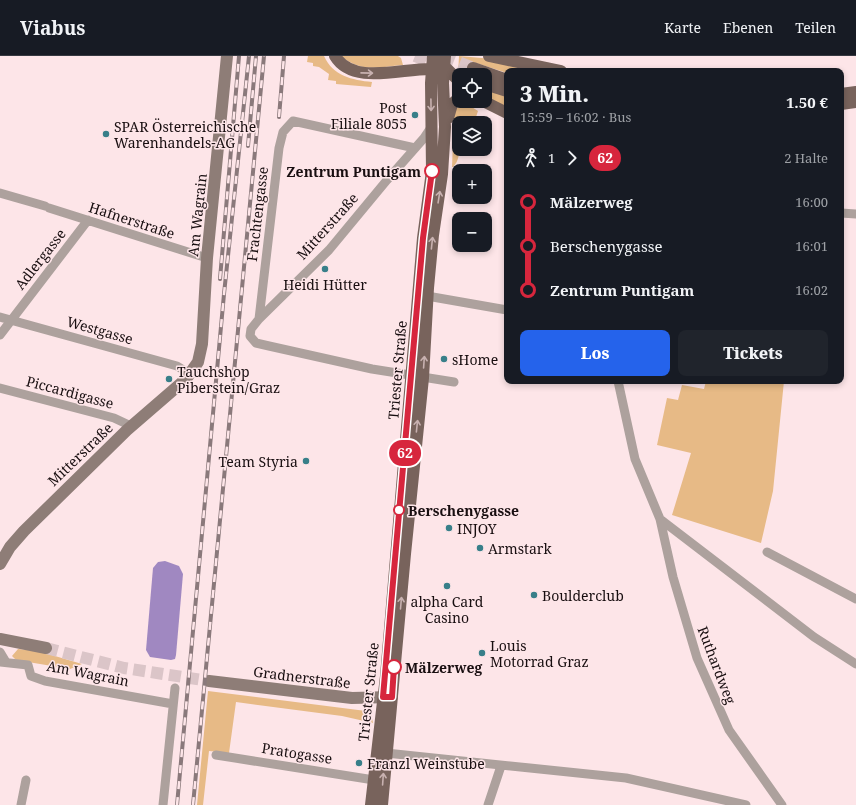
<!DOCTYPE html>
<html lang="de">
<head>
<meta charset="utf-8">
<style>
	body { margin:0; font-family:"Noto Serif",serif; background:#20242c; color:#f1f3f6; height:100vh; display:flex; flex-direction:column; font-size:15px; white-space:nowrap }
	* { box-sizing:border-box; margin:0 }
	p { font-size:13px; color:#9ea1a6 }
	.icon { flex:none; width:22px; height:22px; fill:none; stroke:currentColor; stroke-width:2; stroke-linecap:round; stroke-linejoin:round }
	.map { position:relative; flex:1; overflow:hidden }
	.drawer { position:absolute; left:504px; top:12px; width:340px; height:316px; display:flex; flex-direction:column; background:#171b24; border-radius:8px; box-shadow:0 2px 6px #0003 }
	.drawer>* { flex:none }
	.badge { padding:0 8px; border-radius:13px; font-size:14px; line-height:26px }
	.buttons { position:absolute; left:452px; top:12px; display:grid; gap:8px }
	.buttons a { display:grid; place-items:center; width:40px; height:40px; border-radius:8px; background:#171b24; box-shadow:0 2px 6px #0003; font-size:20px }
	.map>.badge { position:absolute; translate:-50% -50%; box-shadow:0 0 0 2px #fff }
	.legs { display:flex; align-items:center; gap:6px; height:44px; padding:0 16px; font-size:13px }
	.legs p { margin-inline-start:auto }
	.summary { display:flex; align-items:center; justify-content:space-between; height:68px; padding:0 16px }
	h1 { font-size:22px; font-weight:800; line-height:30px }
	.action { display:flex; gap:8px; margin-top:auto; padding:8px 16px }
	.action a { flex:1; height:46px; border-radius:8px; background:#2563eb; color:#fff; font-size:16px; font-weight:800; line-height:46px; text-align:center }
	.action a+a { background:#20242c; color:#f1f3f6 }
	ul { padding:0 16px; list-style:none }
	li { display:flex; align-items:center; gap:14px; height:44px; font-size:15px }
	li i { display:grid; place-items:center; width:6px; height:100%; margin:0 5px; background:currentColor }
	li i::after { content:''; width:10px; height:10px; margin:-5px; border:3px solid; border-radius:50%; background:#171b24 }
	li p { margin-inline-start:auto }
	li:first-child i { background:linear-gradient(#0000 50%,currentColor 0) }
	li:last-child i { background:linear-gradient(currentColor 50%,#0000 0) }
	header { display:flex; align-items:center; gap:24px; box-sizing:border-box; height:56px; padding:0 20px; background:#171b24; border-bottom:1px solid #363941 }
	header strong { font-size:19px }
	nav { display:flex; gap:22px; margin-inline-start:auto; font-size:14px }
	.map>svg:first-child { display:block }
	.green { fill:#e7ba86 }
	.water { fill:#a088c1 }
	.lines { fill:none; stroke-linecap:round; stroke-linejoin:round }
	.secondary-tunnel { stroke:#dbc5c8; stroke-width:12; stroke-dasharray:12 6; stroke-linecap:butt }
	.primary-tunnel { stroke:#dbc5c8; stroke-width:12; stroke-dasharray:12 6; stroke-linecap:butt }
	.street { stroke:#ada19d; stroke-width:9 }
	.secondary { stroke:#8e7d77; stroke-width:12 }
	.primary { stroke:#78635c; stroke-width:12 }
	.rail-casing { stroke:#8a797b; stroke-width:4 }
	.rail { stroke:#fde5e8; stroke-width:2.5; stroke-dasharray:8; stroke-linecap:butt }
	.oneway { stroke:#c8b1b0 }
	.line-1-casing { stroke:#fff; stroke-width:9 }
	.line-1 { stroke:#d7263d; stroke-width:6 }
	.poi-dot { fill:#387f89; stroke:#fde5e8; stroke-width:1.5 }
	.stop-1-dot { fill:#fff; stroke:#d7263d; stroke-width:2 }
	.labels { text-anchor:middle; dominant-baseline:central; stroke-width:3; stroke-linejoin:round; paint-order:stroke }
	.poi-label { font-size:14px; fill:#180e10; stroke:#fde5e8; text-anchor:start }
	.stop-label { font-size:14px; font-weight:bold; fill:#180e10; stroke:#fde5e8; text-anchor:start }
	.street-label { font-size:14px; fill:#180e10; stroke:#fde5e8 }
</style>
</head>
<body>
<header>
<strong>Viabus</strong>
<nav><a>Karte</a><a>Ebenen</a><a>Teilen</a></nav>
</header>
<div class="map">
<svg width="856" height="749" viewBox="0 0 856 749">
	<rect width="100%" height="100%" fill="#fde5e8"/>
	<path class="green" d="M308,0h16c9,20 28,24 48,26l-1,5 -35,-3v-3l-8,-1 1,-6 -10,-7 -6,-1v-3l-6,-1z
		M341,0h57l3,2 2,7c-25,2 -41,8 -62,-9z
		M459,0l23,2 64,13h-39v2l-34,-11 -1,13h-14z
		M485,34l22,6v11l-22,-10z
		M462,48h5l11,7 -4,12h-15c0,12 4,35 -6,44h-1l2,-51 2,-7z
		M706,325h78l-11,110 -12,52 -89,-28 19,-62 -34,-8 10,-47 11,2 4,-15 22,4z
		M18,593l20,2 44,13 -12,5 -54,-9 -4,-4z
		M208,635l158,20 5,3 2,9 -31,-7 -106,-14 -7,51 -20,-2 -6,54h-6z"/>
	<path class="water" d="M165,505l14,5 4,8 -7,81 -1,4 -4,1 -21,-3 -4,-7 7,-82 5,-6z"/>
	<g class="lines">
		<path class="secondary-tunnel" d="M46,592l78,20 85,13"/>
		<path class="primary-tunnel" d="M415,0l27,11
			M443,0l30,12"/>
		<path class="street" d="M432,70l-8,12 -37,42 -58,70 -70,69 -8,10 -1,7 6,7 13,3 103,23 82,13
			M0,137l45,13
			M49,152l158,50
			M841,157l15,1
			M427,240l80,14
			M0,261l177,49 13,8
			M259,263l20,-171 4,-16 10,-11 122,27
			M0,279l88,-115
			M618,325l17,78 25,60 13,58 24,81 32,72 53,75
			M0,332l114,30 17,8
			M660,463l154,118 42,27
			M767,496l89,47
			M0,596l6,10
			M0,606l28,3 3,11 14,5 128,23
			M386,697l240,25 120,27
			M216,699l158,25
			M21,749l5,-25
			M163,749l12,-117
			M488,749l13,-39"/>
		<path class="secondary" d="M0,508l10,-17 14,-16 103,-101 59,-51 12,-17 4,-18 5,-86 20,-202
			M0,583l46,9
			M209,625l143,17 40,-1"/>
		<path class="primary" d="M335,0c18,30 67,12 97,13
			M489,0l72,15
			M443,7l2,4 14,14
			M473,12l34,12
			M485,28l22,7
			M841,38l15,-2
			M483,45l24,12
			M841,48l15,-2
			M448,62l4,-14 7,-6
			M371,749l15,-129 37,-438 9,-67 -1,-88 2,-27
			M382,749l23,-251 18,-176 5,-90 5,-53 9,-61 3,-47 -2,-44 2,-27"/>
		<g class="rail-casing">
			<path id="rail" d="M279,61l5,-61
				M248,90l8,-90
				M220,223l19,-223
				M177,749l47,-511 25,-238
				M193,749l71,-749"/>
		</g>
		<use href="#rail" class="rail"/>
	</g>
	<defs><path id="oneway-shaft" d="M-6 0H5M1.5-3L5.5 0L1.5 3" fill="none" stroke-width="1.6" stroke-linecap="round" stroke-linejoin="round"/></defs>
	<g class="oneway">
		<use href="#oneway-shaft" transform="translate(367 17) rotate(1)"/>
		<use href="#oneway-shaft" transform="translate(431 49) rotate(89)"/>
		<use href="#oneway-shaft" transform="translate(439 141) rotate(-81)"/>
		<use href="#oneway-shaft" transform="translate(432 187) rotate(-84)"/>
		<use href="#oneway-shaft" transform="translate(424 306) rotate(-86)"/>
		<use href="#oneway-shaft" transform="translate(417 370) rotate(-84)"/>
		<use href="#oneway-shaft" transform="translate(401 547) rotate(-85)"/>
		<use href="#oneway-shaft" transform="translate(383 723) rotate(-86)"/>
	</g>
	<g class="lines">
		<g class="line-1-casing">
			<path id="line-1" d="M394,611l-2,30h-9l40,-459 9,-67"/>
		</g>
		<use href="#line-1" class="line-1"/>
	</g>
	<g class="poi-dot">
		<circle cx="415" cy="59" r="4"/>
		<circle cx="106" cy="78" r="4"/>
		<circle cx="325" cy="213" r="4"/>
		<circle cx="444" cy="303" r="4"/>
		<circle cx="169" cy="323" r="4"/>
		<circle cx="306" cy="405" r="4"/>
		<circle cx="449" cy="472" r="4"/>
		<circle cx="480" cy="492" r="4"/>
		<circle cx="447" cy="530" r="4"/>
		<circle cx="534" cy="539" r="4"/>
		<circle cx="482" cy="597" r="4"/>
		<circle cx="359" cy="707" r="4"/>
	</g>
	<g class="stop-1-dot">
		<circle cx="432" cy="115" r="7"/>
		<circle cx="399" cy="454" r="5"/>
		<circle cx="394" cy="611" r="7"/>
	</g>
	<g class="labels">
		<g class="poi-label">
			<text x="407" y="51" text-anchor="end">Post<tspan x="407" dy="16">Filiale 8055</tspan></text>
			<text x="114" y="70">SPAR Österreichische<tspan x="114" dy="16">Warenhandels-AG</tspan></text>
			<text x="325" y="228" text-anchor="middle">Heidi Hütter</text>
			<text x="452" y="303">sHome</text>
			<text x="177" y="315">Tauchshop<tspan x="177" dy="16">Piberstein/Graz</tspan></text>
			<text x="298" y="405" text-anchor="end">Team Styria</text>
			<text x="457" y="472">INJOY</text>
			<text x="488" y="492">Armstark</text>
			<text x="542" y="539">Boulderclub</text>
			<text x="447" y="545" text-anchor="middle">alpha Card<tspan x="447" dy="16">Casino</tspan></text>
			<text x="490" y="589">Louis<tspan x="490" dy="16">Motorrad Graz</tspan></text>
			<text x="367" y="707">Franzl Weinstube</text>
		</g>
		<g class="stop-label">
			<text x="421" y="115" text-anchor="end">Zentrum Puntigam</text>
			<text x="408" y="454">Berschenygasse</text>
			<text x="405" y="611">Mälzerweg</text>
		</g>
		<g class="street-label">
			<text transform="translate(257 158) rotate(-83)">Frachtengasse</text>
			<text transform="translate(197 159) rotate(-84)">Am Wagrain</text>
			<text transform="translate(132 164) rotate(18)">Hafnerstraße</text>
			<text transform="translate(327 170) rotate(-48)">Mitterstraße</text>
			<text transform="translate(40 203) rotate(-52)">Adlergasse</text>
			<text transform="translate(100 274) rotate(16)">Westgasse</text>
			<text transform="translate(397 314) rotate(-85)">Triester Straße</text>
			<text transform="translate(70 336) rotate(15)">Piccardigasse</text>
			<text transform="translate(80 398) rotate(-44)">Mitterstraße</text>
			<text transform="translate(717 609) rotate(69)">Ruthardweg</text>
			<text transform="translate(88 617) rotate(11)">Am Wagrain</text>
			<text transform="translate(302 621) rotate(7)">Gradnerstraße</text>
			<text transform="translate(368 636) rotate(-84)">Triester Straße</text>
			<text transform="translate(297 697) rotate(9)">Pratogasse</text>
		</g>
	</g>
</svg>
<div class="buttons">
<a><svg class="icon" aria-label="locate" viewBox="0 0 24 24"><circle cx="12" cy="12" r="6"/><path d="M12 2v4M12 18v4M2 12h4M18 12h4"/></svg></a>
<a><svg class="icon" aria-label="layers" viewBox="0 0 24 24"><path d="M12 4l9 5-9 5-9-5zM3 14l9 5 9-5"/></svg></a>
<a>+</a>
<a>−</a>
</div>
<b class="badge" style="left:405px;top:397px;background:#d7263d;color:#fff">62</b>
<section class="drawer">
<div class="summary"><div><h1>3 Min.</h1><p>15:59 – 16:02 · Bus</p></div><b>1.50 €</b></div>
<div class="legs"><svg class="icon" aria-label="walk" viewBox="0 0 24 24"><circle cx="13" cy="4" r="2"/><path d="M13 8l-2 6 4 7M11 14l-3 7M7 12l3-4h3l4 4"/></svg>1<svg class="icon" aria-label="forward" viewBox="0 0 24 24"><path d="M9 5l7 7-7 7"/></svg><b class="badge" style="background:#d7263d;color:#fff">62</b><p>2 Halte</p></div>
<ul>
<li><i style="color:#d7263d"></i><b>Mälzerweg</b><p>16:00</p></li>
<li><i style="color:#d7263d"></i><span>Berschenygasse</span><p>16:01</p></li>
<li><i style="color:#d7263d"></i><b>Zentrum Puntigam</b><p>16:02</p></li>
</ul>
<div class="action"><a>Los</a><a>Tickets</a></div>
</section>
</div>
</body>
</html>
